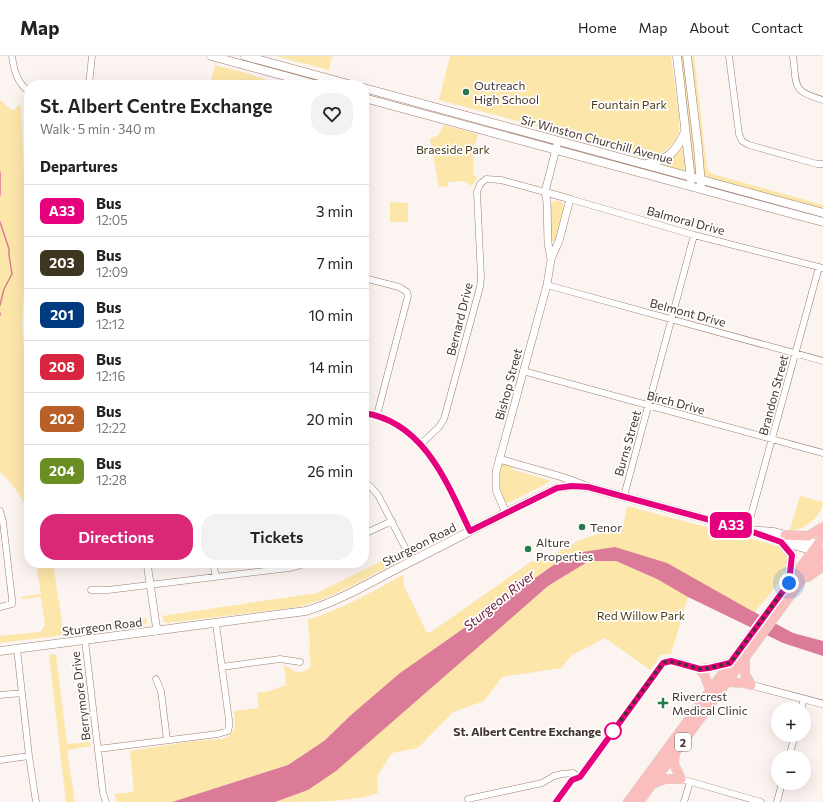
<!DOCTYPE html>
<html lang="en">
<head>
<meta charset="utf-8">
<style>
	body { margin:0; font-family:Commissioner,sans-serif; background:#f2f2f2; color:#222; height:100vh; display:flex; flex-direction:column; font-size:15px; white-space:nowrap }
	* { box-sizing:border-box; margin:0 }
	p { font-size:13px; color:#767676 }
	.icon { flex:none; width:22px; height:22px; fill:none; stroke:currentColor; stroke-width:2; stroke-linecap:round; stroke-linejoin:round }
	.map { position:relative; flex:1; overflow:hidden }
	.sheet { position:absolute; left:24px; top:24px; width:345px; height:488px; display:flex; flex-direction:column; background:#fff; border-radius:16px; box-shadow:0 4px 16px #0002 }
	.sheet>* { flex:none }
	.badge { padding:0 8px; border-radius:6px; font-size:14px; line-height:26px }
	.buttons { position:absolute; left:771px; top:646px; display:grid; gap:8px }
	.buttons a { display:grid; place-items:center; width:40px; height:40px; border-radius:50%; background:#fff; box-shadow:0 4px 16px #0002; font-size:20px }
	.you { position:absolute; width:20px; height:20px; margin:-10px; border:3px solid #fff; border-radius:50%; background:#1a73e8; box-shadow:0 0 0 6px #1a73e833 }
	.map>.badge { position:absolute; translate:-50% -50%; box-shadow:0 0 0 2px #fff }
	h2 { padding:0 16px; font-size:15px; line-height:36px }
	.round { display:grid; place-items:center; flex:none; width:42px; height:42px; border-radius:16px; background:#f2f2f2 }
	.head { display:flex; align-items:center; justify-content:space-between; height:68px; padding:0 16px }
	h1 { font-size:19px; font-weight:600; line-height:30px }
	.button { display:flex; gap:8px; margin-top:auto; padding:8px 16px }
	.button a { flex:1; height:46px; border-radius:16px; background:#db2777; color:#fff; font-size:16px; font-weight:600; line-height:46px; text-align:center }
	.button a+a { background:#f2f2f2; color:#222 }
	ul { padding:0; list-style:none }
	li { display:flex; align-items:center; gap:12px; height:52px; padding:0 16px; border-top:1px solid #e0e0e0 }
	li div { flex:1 }
	li b { display:block; font-size:15px }
	li em { font-style:normal }
	li .badge { min-width:44px; font-weight:700; text-align:center }
	header { display:flex; align-items:center; gap:24px; box-sizing:border-box; height:56px; padding:0 20px; background:#fff; border-bottom:1px solid #e0e0e0 }
	header strong { font-size:19px }
	nav { display:flex; gap:22px; margin-inline-start:auto; font-size:14px }
	.map>svg:first-child { display:block }
	.green { fill:#fde6aa }
	.water { fill:#db7b97 }
	.lines { fill:none; stroke-linecap:round; stroke-linejoin:round }
	.stream { stroke:#db7b97; stroke-width:1.5 }
	.minor-casing { stroke:#9e7e70; stroke-width:7 }
	.tertiary-casing { stroke:#9e7e70; stroke-width:8 }
	.secondary-casing { stroke:#9e7e70; stroke-width:9 }
	.primary-casing { stroke:#d5d2d1; stroke-width:10 }
	.minor { stroke:#fff; stroke-width:6 }
	.tertiary { stroke:#fff; stroke-width:7 }
	.secondary { stroke:#fff; stroke-width:8 }
	.primary { stroke:#fabfbc; stroke-width:9 }
	.line-casing { stroke:#fff; stroke-width:9 }
	.line { stroke:#e6007e; stroke-width:6 }
	.walk { stroke:#41342d; stroke-width:4; stroke-dasharray:0 7.2 }
	.poi-dot { fill:#287a4b; stroke:#fff; stroke-width:1.5 }
	.stop-dot { fill:#fff; stroke:#e6007e; stroke-width:2 }
	.labels { text-anchor:middle; dominant-baseline:central; stroke-width:3.5; stroke-linejoin:round; paint-order:stroke }
	.shield { fill:#fff; stroke:#7a716c; stroke-width:1 }
	.shield-label { font-size:11px; font-weight:bold; fill:#41342d }
	.poi-label { font-size:12px; fill:#41342d; stroke:#fff; text-anchor:start }
	.park-label { font-size:12px; fill:#4c3d14; stroke:#fff }
	.street-label { font-size:12px; fill:#41342d; stroke:#fff }
	.stop-label { font-size:12px; font-weight:bold; fill:#41342d; stroke:#fff; text-anchor:end }
	.water-label { font-size:13px; font-style:italic; fill:#6d1738; stroke:#fff }
</style>
</head>
<body>
<header>
<strong>Map</strong>
<nav><a>Home</a><a>Map</a><a>About</a><a>Contact</a></nav>
</header>
<div class="map">
<svg width="823" height="746" viewBox="0 0 823 746">
	<rect width="100%" height="100%" fill="#fbf4f0"/>
	<path class="green" d="M275,0h57l-3,14z
		M450,0h221l8,61v15l-5,11 -13,11 -11,4 -14,-2 -78,-24 -119,-32z
		M680,0h4l13,111 -2,6 -1,-4z
		M689,0h5l13,113 5,5 111,31v5l-116,-32 -3,-3z
		M215,9l35,9 30,11h-70z
		M0,44l13,11 7,-7 1,3 5,110 3,14v56l-5,1 -2,38 7,81v109c-2,-13 -19,-36 -29,-44z
		M444,69l34,9 -4,14 -1,26 4,3 -5,9 -8,-5 -16,1v4l-9,1 -9,-48 8,-4z
		M684,89l3,23 -4,4 -22,-6 1,-3z
		M556,145c5,-1 8,3 8,8l-9,32 -2,1 -2,-1 -1,-35 2,-4z
		M390,146l18,1v19h-18z
		M502,407l13,3 -4,3 40,12 -43,22c-14,-7 -9,-28 -6,-40z
		M800,440l23,6c0,13 -20,30 -33,28z
		M627,450l151,40 10,9c2,20 -22,42 -33,57l-140,-65 -60,17 -145,102 -59,49 -27,26 -36,24 -116,37h-55l-3,-8 20,-2 -4,-41 64,-10 28,-2 7,-3 6,-8 -1,-17 25,-3 -2,-15 13,-2 16,-6 -2,-20c12,7 16,12 27,1l-2,-14 1,-6 -2,-26c33,-11 64,-28 95,-45l1,11 23,47 4,-1 101,-71 7,1 41,-22 18,-6 25,-6z
		M400,496l3,6 -2,2c-35,18 -70,40 -109,48l-126,15 -2,-1 -2,-6 155,-23z
		M589,505h27l41,18 31,18 -17,57 -10,1 -11,15 -45,-32 -33,17 -11,13 -59,9 -18,24 -31,11 -35,36 -26,5 -15,23 1,17c-22,9 -76,9 -103,9l33,-12 240,-204z
		M36,507h17l10,66 83,-11 1,5 -3,2 -144,18v-7l40,-4 5,-7 -4,-28 -19,2 -1,-2 20,-3z
		M56,598l11,90 23,-2 1,4 -24,4 8,52h-9l-17,-147z"/>
	<path class="water" d="M615,491l52,16 78,44 48,26 30,8v15l-40,-13 -95,-46 -31,-18 -41,-18h-27l-41,25 -212,185 -28,19 -33,12h-103l116,-37 36,-24 27,-26 49,-42 155,-109 21,-11z"/>
	<g class="lines">
		<path class="stream" d="M0,116v23
			M0,166l9,27v6l3,19 -8,15 -4,16
			M0,257v2"/>
		<g class="minor-casing">
			<path id="minor" d="M12,0c2,15 5,26 17,36
				M729,0l10,78 3,7 7,4 68,19h6
				M793,0c4,30 -2,35 30,44
				M89,29l3,-29
				M570,143l124,36 129,33
				M364,222l35,9 8,5 1,4 -31,119
				M547,229l276,76
				M523,315l300,82
				M421,388l18,-17 5,-8 36,-132 1,-9 -4,-86 3,-8 6,-5 15,1 44,12
				M364,426l7,5 7,8 34,66
				M624,440l70,-261
				M0,455l3,11 9,77v5l-12,3
				M747,474l72,-263
				M364,478l28,-13
				M213,507l3,14
				M91,534h17l181,-22 9,-2 8,-3
				M85,584l18,153 3,9
				M17,593l12,107 7,46
				M222,611l58,-8 20,3
				M156,623l5,12 6,49
				M0,639l22,-2
				M801,653l3,-10
				M98,693l120,-15 10,-3 1,-4v-7l-13,-96
				M789,701l6,-22
				M0,704l29,-4
				M681,723l80,23
				M468,743l74,-16 12,-7 8,-2 11,-1 6,4 82,-112c10,-8 28,0 39,4
				M684,746l6,-20
				M777,746l5,-19"/>
		</g>
		<g class="tertiary-casing">
			<path id="tertiary" d="M551,203l-3,-16 -1,-41 -2,-10 13,-51
				M364,357c60,9 83,70 106,118
				M499,403l63,18 22,8
				M506,457l-10,-23v-18l51,-187 4,-26 8,-18 11,-42 -25,-7
				M752,476l29,10
				M147,507l10,68
				M751,629l72,19"/>
		</g>
		<g class="secondary-casing">
			<path id="secondary" d="M211,0l107,29
				M245,0l107,29
				M677,0l14,124
				M687,0l11,92 3,37
				M364,32l459,125
				M364,42l459,124
				M646,108c22,-4 30,-12 39,-32
				M781,486l38,10
				M0,595l306,-40c33,-10 63,-28 94,-44 52,-26 104,-54 157,-79l15,-2 16,1 159,43 27,2 49,13"/>
		</g>
		<g class="primary-casing">
			<path id="primary" d="M785,479l23,1 15,-9
				M781,486l11,13 -3,27
				M808,521l15,-11
				M745,602v16l6,11
				M727,626l16,1 8,2
				M710,634l-5,-14 -5,-7 9,-1 21,-5
				M675,696l-1,12 7,15
				M652,728l13,-5h16
				M628,746l195,-265
				M639,746l184,-251"/>
		</g>
		<use href="#minor" class="minor"/>
		<use href="#tertiary" class="tertiary"/>
		<use href="#secondary" class="secondary"/>
		<use href="#primary" class="primary"/>
	</g>
	<g class="lines">
		<g class="line-casing">
			<path id="line" d="M364,357c60,9 83,70 106,118l87,-43 15,-2 16,1 159,43 34,12 11,13 -3,28 -59,80 -21,5 -9,1 -29,-8 -8,2 -83,114 -8,3 -16,22"/>
		</g>
		<use href="#line" class="line"/>
		<path class="walk" d="M613,675l46,-63 6,-6h10l25,7 9,-1 21,-5 59,-80"/>
	</g>
	<g class="poi-dot">
		<circle cx="466" cy="36" r="4"/>
		<circle cx="582" cy="471" r="4"/>
		<circle cx="528" cy="493" r="4"/>
		<path d="M661 641h4v4h4v4h-4v4h-4v-4h-4v-4h4z"/>
	</g>
	<circle class="stop-dot" cx="613" cy="675" r="8"/>
	<g class="labels">
		<rect class="shield" x="675" y="677" width="16" height="18" rx="3"/>
		<g class="shield-label">
			<text x="683" y="686">2</text>
		</g>
		<g class="poi-label">
			<text x="474" y="29">Outreach<tspan x="474" dy="14">High School</tspan></text>
			<text x="590" y="471">Tenor</text>
			<text x="536" y="486">Alture<tspan x="536" dy="14">Properties</tspan></text>
			<text x="672" y="640">Rivercrest<tspan x="672" dy="14">Medical Clinic</tspan></text>
		</g>
		<g class="park-label">
			<text x="629" y="48">Fountain Park</text>
			<text x="453" y="93">Braeside Park</text>
			<text x="641" y="559">Red Willow Park</text>
		</g>
		<g class="street-label">
			<text transform="translate(597 83) rotate(15)">Sir Winston Churchill Avenue</text>
			<text transform="translate(686 164) rotate(15)">Balmoral Drive</text>
			<text transform="translate(688 256) rotate(15)">Belmont Drive</text>
			<text transform="translate(459 263) rotate(-76)">Bernard Drive</text>
			<text transform="translate(508 328) rotate(-75)">Bishop Street</text>
			<text transform="translate(773 339) rotate(-75)">Brandon Street</text>
			<text transform="translate(676 346) rotate(15)">Birch Drive</text>
			<text transform="translate(627 387) rotate(-74)">Burns Street</text>
			<text transform="translate(419 488) rotate(-27)">Sturgeon Road</text>
			<text transform="translate(102 570) rotate(-7)">Sturgeon Road</text>
			<text transform="translate(80 640) rotate(-97)">Berrymore Drive</text>
		</g>
		<g class="stop-label">
			<text x="601" y="675">St. Albert Centre Exchange</text>
		</g>
		<g class="water-label">
			<text transform="translate(499 544) rotate(-39)">Sturgeon River</text>
		</g>
	</g>
</svg>
<div class="buttons">
<a>+</a>
<a>−</a>
</div>
<div class="you" style="left:789px;top:527px"></div>
<b class="badge" style="left:731px;top:469px;background:#e6007e;color:#fff">A33</b>
<section class="sheet">
<div class="head"><div><h1>St. Albert Centre Exchange</h1><p>Walk · 5 min · 340 m</p></div><a class="round"><svg class="icon" aria-label="heart" viewBox="0 0 24 24"><path d="M12 20l-8-8c-3-5 5-10 8-4 3-6 11-1 8 4z"/></svg></a></div>
<h2>Departures</h2>
<ul>
<li><span class="badge" style="background:#e6007e;color:#fff">A33</span><div><b>Bus</b><p>12:05</p></div><em>3 min</em></li>
<li><span class="badge" style="background:#3d3621;color:#fff">203</span><div><b>Bus</b><p>12:09</p></div><em>7 min</em></li>
<li><span class="badge" style="background:#003b80;color:#fff">201</span><div><b>Bus</b><p>12:12</p></div><em>10 min</em></li>
<li><span class="badge" style="background:#d7263d;color:#fff">208</span><div><b>Bus</b><p>12:16</p></div><em>14 min</em></li>
<li><span class="badge" style="background:#b96028;color:#fff">202</span><div><b>Bus</b><p>12:22</p></div><em>20 min</em></li>
<li><span class="badge" style="background:#6b8e23;color:#fff">204</span><div><b>Bus</b><p>12:28</p></div><em>26 min</em></li>
</ul>
<div class="button"><a>Directions</a><a>Tickets</a></div>
</section>
</div>
</body>
</html>
